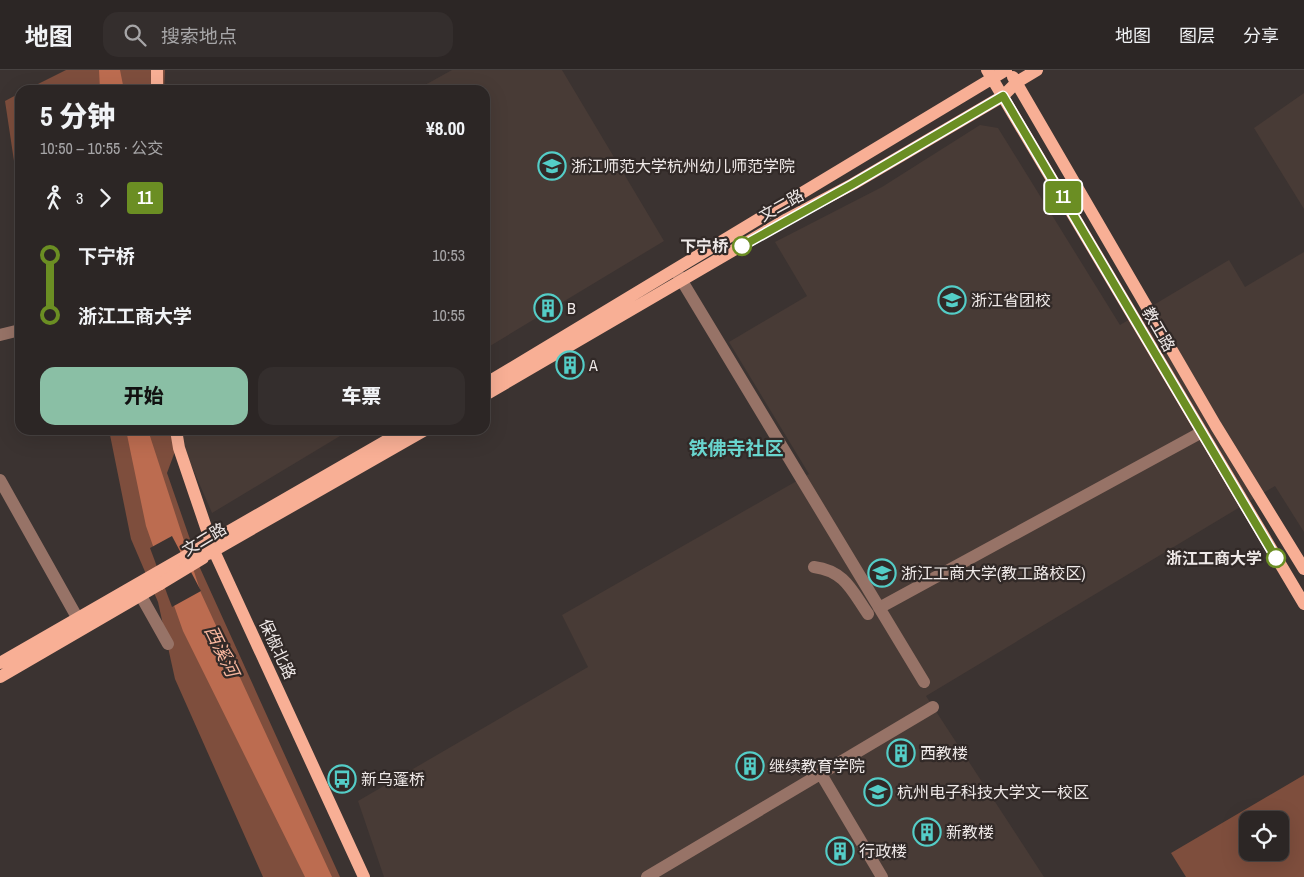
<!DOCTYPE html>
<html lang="zh">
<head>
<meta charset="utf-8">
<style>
	body { margin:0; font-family:"Archivo Narrow","Noto Sans SC",sans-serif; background:#342e2d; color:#f1f3f6; height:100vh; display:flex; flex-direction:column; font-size:19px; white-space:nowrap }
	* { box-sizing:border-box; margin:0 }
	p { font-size:16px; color:#a6a5a7 }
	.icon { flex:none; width:28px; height:28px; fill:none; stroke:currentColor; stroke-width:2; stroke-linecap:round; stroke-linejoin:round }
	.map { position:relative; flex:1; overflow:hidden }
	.drawer { position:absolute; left:15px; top:15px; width:475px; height:350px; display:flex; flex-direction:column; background:#2c2625; border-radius:15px; box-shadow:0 5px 20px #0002,0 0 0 1px #484342 }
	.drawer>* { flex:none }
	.badge { padding:0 10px; border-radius:4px; font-size:18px; line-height:32px }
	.tools { position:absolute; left:1239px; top:741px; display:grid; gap:10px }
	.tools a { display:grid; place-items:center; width:50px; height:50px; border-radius:10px; background:#2c2625; box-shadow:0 5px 20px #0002,0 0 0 1px #484342; font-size:25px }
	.map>.badge { position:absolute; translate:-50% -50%; box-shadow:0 0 0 2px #fff }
	.legs { display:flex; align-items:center; gap:8px; height:55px; padding:0 25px; font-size:16px }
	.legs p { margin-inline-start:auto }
	.overview { display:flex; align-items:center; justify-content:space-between; height:85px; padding:0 25px }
	h1 { font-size:28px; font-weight:800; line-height:38px }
	.action { display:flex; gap:10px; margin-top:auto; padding:10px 25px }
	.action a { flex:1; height:58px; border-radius:15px; background:#8abfa5; color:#111; font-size:20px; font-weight:800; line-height:58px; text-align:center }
	.action a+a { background:#342e2d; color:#f1f3f6 }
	ul { padding:0 25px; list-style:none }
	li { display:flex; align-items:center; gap:18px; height:60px; font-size:19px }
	li i { display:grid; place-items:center; width:8px; height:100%; margin:0 6px; background:currentColor }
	li i::after { content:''; width:12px; height:12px; margin:-6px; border:4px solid; border-radius:50%; background:#2c2625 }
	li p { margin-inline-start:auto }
	li:first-child i { background:linear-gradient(#0000 50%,currentColor 0) }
	li:last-child i { background:linear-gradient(currentColor 50%,#0000 0) }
	header { display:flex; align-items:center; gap:30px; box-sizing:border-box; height:70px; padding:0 25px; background:#2c2625; border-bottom:1px solid #484342 }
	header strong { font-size:24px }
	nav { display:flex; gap:28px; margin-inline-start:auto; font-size:18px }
	.search { width:350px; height:45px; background:#342e2d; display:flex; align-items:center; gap:12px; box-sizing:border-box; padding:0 18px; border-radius:15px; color:#a6a5a7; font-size:19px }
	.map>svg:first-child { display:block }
	.built { fill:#483b36 }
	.green { fill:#7e4e3d; fill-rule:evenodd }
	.water { fill:#bc6c50 }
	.pier { fill:#3b3331 }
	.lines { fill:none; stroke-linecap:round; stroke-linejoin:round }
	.minor { stroke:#977367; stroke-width:12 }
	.major { stroke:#f8af95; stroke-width:12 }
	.major-bridge { stroke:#f8af95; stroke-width:12 }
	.line-1-casing { stroke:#fff; stroke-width:11 }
	.line-1 { stroke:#6b8e23; stroke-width:8 }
	.stop-1-dot { fill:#fff; stroke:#6b8e23; stroke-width:2.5 }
	.labels { text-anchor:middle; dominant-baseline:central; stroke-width:4.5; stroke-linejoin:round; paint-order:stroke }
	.poi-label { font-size:16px; fill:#eee8e7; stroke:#312927; text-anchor:start }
	.street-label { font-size:16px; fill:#eee8e7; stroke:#312927 }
	.stop-label { font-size:16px; font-weight:bold; fill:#eee8e7; stroke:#312927; text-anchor:end }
	.water-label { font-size:18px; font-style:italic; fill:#f7b69e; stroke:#312927 }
	.quarter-label { font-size:19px; font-weight:bold; fill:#69d5ce; stroke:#312927 }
</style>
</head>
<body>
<header>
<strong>地图</strong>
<div class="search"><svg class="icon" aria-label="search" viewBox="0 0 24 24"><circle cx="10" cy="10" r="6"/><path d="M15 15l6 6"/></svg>搜索地点</div>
<nav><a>地图</a><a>图层</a><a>分享</a></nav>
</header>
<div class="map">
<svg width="1304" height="807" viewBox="0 0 1304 807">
	<rect width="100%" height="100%" fill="#3b3331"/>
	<path class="built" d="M452,0h110l102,171 -179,108v-259h-69z
		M1304,23v116l-50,-81z
		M980,55l18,3 122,197 109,-65 16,27 59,-35v280l-29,-46 -349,210 118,181h-660l-26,-76 230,-134 -26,-52 247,-141 -80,-132 78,-46 -32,-54 107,-55z
		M183,360h167l-138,83 -32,-74z"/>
	<path class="green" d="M66,0h99l-1,20h-138z
		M20,23v108l-15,-100z
		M109,360h74l-16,43 33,95 140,309h-77l-88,-198 -17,-77 -27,-63z
		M1304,705v102h-118l-15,-24zM1248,750h32v32h-32z"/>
	<path class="water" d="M99,0h21l4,20h-24z
		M126,360h22l53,163 131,284h-27l-122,-246 -37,-105z"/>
	<path class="pier" d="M172,466l29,55 -29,16 -22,-59z"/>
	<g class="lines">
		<path class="minor" d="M676,201l248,411
			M0,265l20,-5
			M0,410l78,139
			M814,497c31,4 38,24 54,47
			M141,526l27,48
			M879,538l323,-176
			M821,704l61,103
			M647,807l286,-170"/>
		<path class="major" d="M987,0l317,534
			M1013,7l203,349 88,143
			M157,20v-20
			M485,314l521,-314
			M485,325l302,-176 66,-35 150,-88 14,-14 20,-12
			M176,360l3,18 35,103 150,326
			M208,484l217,-124
			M0,593l405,-233
			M0,607l160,-93"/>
		<path class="major-bridge" d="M160,514l43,-26"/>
	</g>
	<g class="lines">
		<g class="line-1-casing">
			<path id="line-1" d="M742,176l111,-62 150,-88 273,462"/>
		</g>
		<use href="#line-1" class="line-1"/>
	</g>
	<defs>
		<g id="university-ring" transform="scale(1.4375)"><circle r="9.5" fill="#312927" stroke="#54cdc7" stroke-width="1.5"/><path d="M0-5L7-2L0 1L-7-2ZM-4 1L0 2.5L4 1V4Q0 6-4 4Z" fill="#54cdc7"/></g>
		<g id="school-ring" transform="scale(1.4375)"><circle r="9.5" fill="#312927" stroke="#54cdc7" stroke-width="1.5"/><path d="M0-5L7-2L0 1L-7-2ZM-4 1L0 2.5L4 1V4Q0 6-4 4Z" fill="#54cdc7"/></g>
		<g id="building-ring" transform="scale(1.4375)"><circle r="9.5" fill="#312927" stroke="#54cdc7" stroke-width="1.5"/><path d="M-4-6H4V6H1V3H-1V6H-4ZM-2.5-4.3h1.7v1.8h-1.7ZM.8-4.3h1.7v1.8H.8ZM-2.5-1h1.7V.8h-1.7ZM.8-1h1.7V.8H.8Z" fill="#54cdc7"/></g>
		<g id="bus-ring" transform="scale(1.4375)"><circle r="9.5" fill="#312927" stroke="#54cdc7" stroke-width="1.5"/><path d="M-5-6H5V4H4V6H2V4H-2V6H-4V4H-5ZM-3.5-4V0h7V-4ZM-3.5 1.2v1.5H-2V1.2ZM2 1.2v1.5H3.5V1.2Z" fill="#54cdc7"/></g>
	</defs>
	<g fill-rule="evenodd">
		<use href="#university-ring" x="552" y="96"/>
		<use href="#school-ring" x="952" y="230"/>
		<use href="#building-ring" x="548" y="238"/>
		<use href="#building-ring" x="570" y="295"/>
		<use href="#university-ring" x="882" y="503"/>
		<use href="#building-ring" x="901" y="683"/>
		<use href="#building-ring" x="750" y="696"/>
		<use href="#bus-ring" x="342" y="709"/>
		<use href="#university-ring" x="878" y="722"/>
		<use href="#building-ring" x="927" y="762"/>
		<use href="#building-ring" x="840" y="781"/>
	</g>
	<g class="stop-1-dot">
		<circle cx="742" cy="176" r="9"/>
		<circle cx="1276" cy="488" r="9"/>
	</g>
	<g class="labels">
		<g class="poi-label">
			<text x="571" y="96">浙江师范大学杭州幼儿师范学院</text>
			<text x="971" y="230">浙江省团校</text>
			<text x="567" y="238">B</text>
			<text x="589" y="295">A</text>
			<text x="901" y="503">浙江工商大学(教工路校区)</text>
			<text x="920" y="683">西教楼</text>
			<text x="769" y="696">继续教育学院</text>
			<text x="361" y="709">新乌蓬桥</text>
			<text x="897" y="722">杭州电子科技大学文一校区</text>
			<text x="946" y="762">新教楼</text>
			<text x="859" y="781">行政楼</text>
		</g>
		<g class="street-label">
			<text transform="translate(781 135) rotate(-29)">文二路</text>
			<text transform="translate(1159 259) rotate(60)">教工路</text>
			<text transform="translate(204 469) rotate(-31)">文二路</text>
			<text transform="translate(278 579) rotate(65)">保俶北路</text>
		</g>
		<g class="stop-label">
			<text x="728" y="176">下宁桥</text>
			<text x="1262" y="488">浙江工商大学</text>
		</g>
		<g class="water-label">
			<text transform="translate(222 581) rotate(64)">西溪河</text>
		</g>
		<g class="quarter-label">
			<text x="736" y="378">铁佛寺社区</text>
		</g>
	</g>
</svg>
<div class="tools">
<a><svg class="icon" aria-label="locate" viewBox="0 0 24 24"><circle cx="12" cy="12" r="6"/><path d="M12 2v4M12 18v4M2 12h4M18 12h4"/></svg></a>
</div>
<b class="badge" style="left:1063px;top:127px;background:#6b8e23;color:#fff">11</b>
<section class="drawer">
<div class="overview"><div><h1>5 分钟</h1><p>10:50 – 10:55 · 公交</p></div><b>¥8.00</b></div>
<div class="legs"><svg class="icon" aria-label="walk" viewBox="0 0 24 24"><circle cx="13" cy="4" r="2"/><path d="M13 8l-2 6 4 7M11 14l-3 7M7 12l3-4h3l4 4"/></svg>3<svg class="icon" aria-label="forward" viewBox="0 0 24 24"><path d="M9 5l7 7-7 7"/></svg><b class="badge" style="background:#6b8e23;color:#fff">11</b></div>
<ul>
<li><i style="color:#6b8e23"></i><b>下宁桥</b><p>10:53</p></li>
<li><i style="color:#6b8e23"></i><b>浙江工商大学</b><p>10:55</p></li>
</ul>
<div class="action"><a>开始</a><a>车票</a></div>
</section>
</div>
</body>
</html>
